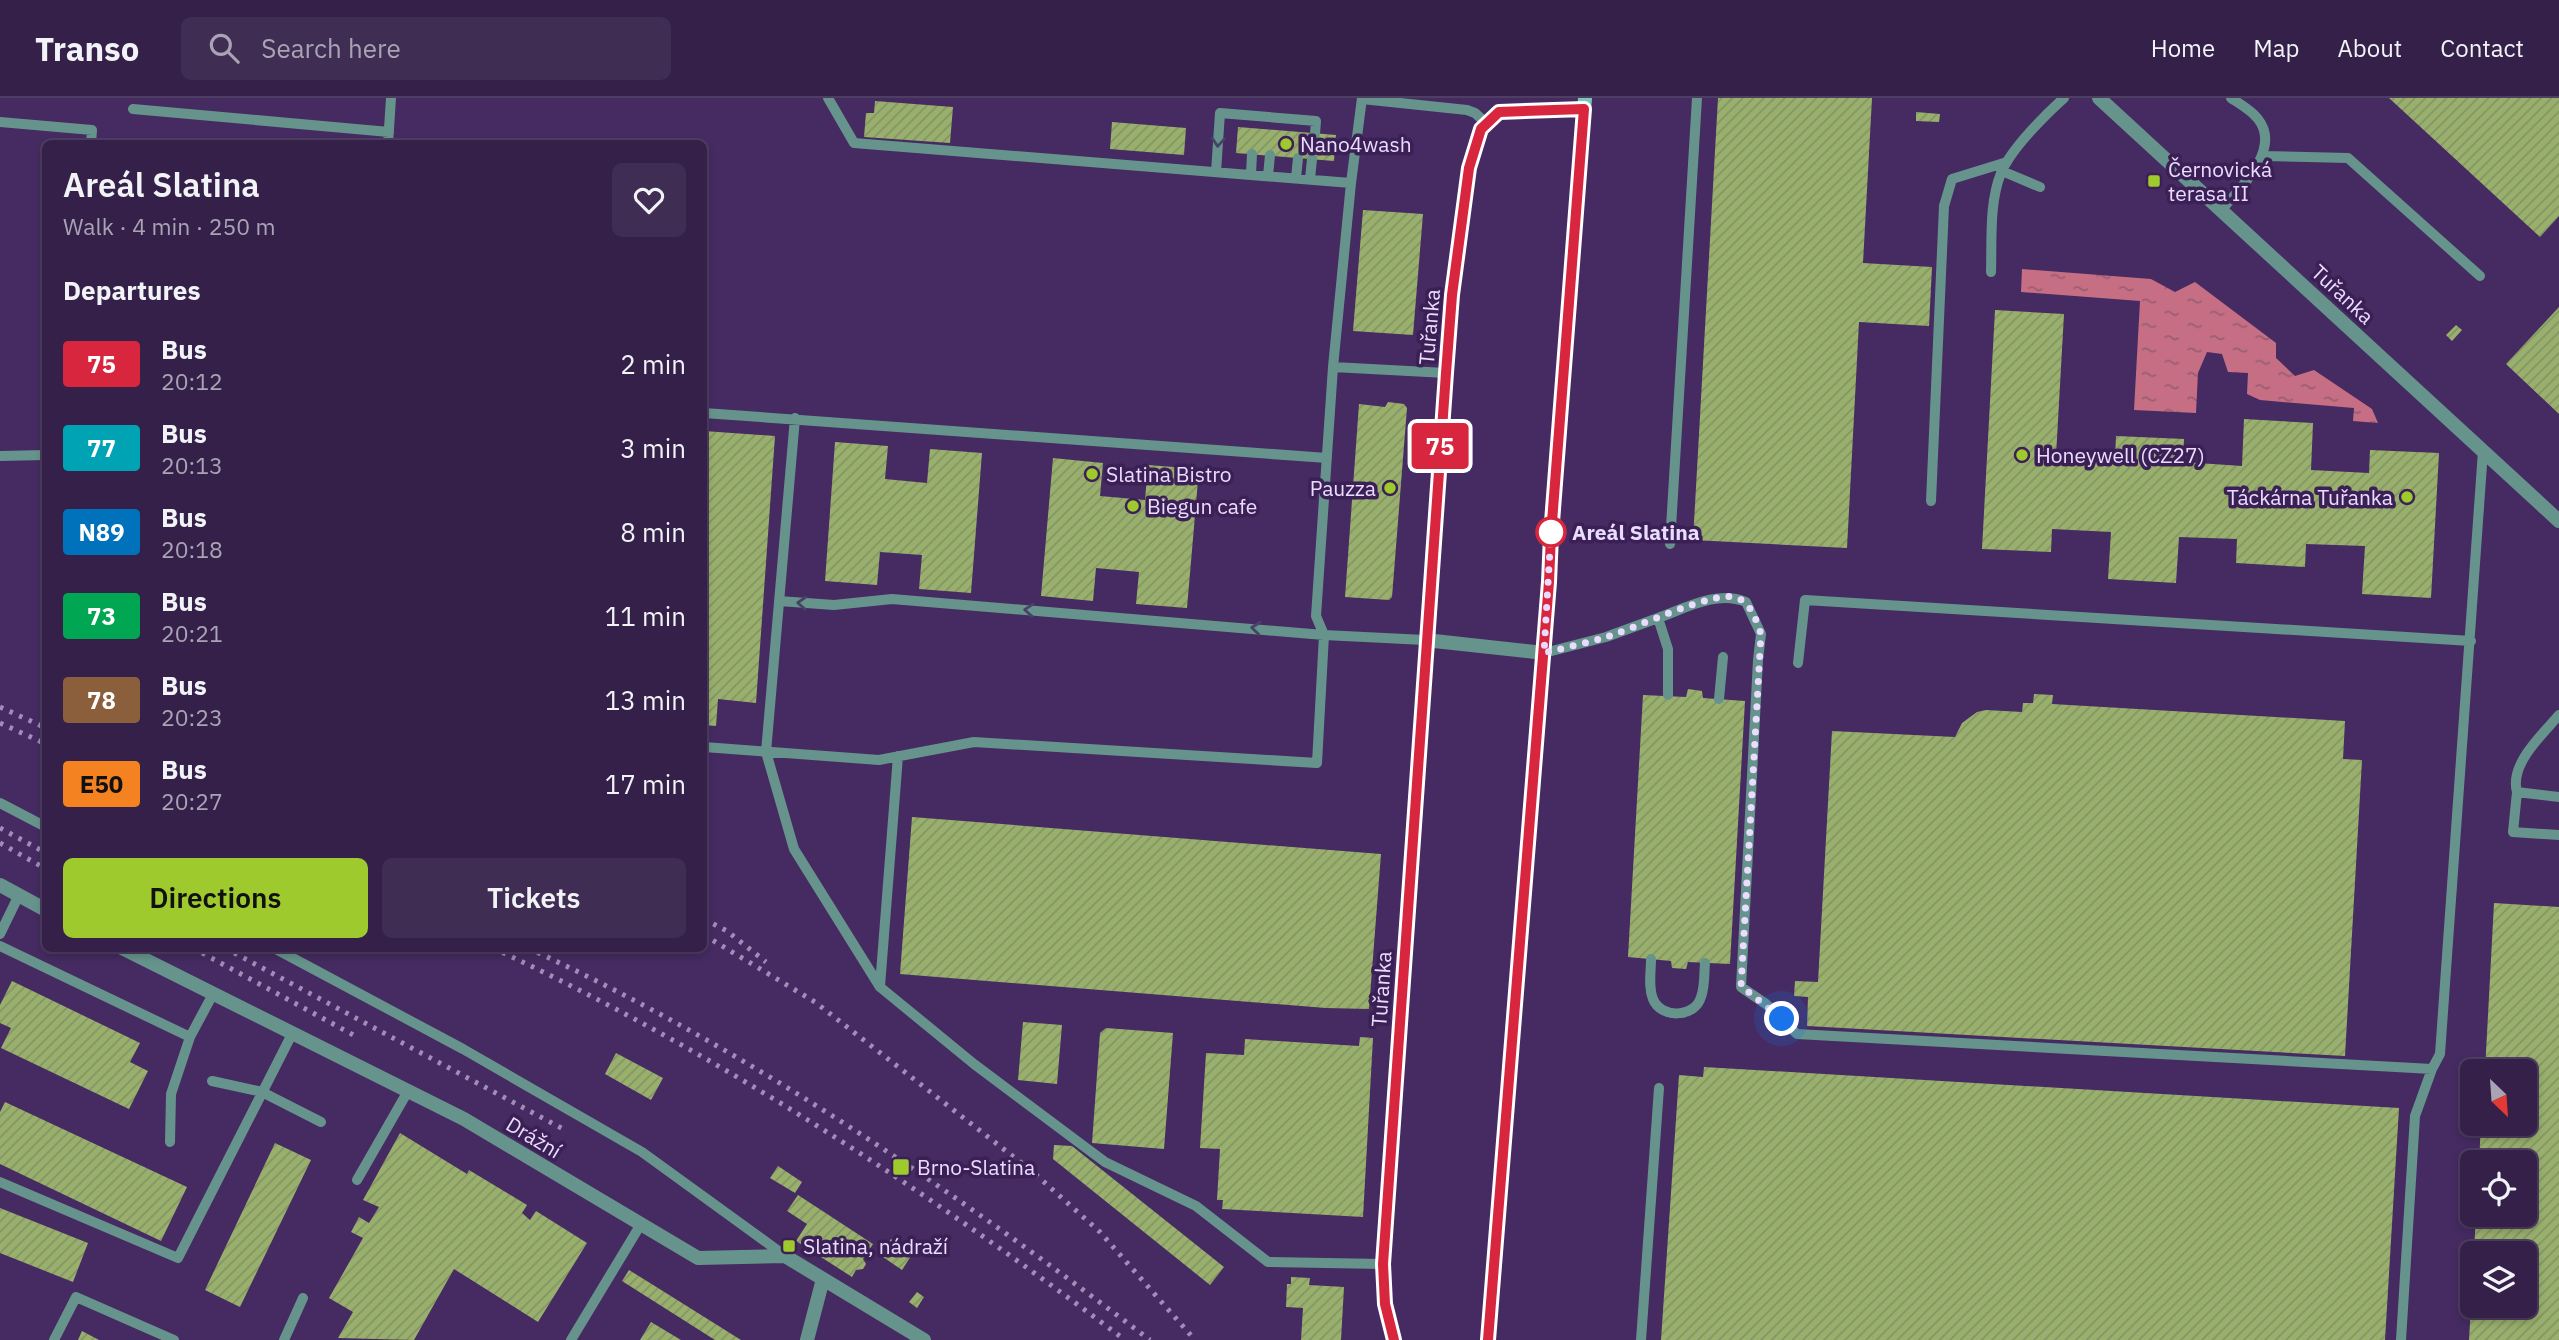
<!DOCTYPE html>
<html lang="en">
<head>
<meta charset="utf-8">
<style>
	body { margin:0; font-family:"IBM Plex Sans",sans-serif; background:#3f2d53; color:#f1f3f6; height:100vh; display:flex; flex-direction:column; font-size:26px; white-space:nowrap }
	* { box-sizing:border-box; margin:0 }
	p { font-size:23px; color:#a9a3b4 }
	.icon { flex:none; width:38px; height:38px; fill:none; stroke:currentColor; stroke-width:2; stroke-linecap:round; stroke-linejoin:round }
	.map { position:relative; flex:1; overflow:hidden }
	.panel { position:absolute; left:42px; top:42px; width:665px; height:812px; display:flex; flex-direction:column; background:#342049; border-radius:10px; box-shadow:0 4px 10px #0003,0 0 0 2px #4e3e61 }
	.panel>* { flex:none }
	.badge { padding:0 14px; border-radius:5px; font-size:24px; line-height:46px }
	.needle { width:46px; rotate:155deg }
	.fabs { position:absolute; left:2460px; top:961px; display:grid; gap:14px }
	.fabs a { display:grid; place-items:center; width:77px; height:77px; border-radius:10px; background:#342049; box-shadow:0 4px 10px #0003,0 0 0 2px #4e3e61; font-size:35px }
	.you { position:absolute; width:35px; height:35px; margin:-18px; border:5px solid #fff; border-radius:50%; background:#1a73e8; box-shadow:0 0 0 10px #1a73e833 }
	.map>.badge { position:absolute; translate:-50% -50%; box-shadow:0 0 0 4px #fff }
	h2 { padding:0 21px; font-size:26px; line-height:63px }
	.round { display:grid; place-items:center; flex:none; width:74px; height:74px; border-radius:10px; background:#3f2d53 }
	.head { display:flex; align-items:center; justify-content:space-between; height:119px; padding:0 21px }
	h1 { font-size:33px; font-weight:600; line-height:52px }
	.primary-button { display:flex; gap:14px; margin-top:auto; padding:14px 21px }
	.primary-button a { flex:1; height:80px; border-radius:10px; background:#9fca2d; color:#111; font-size:28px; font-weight:600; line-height:80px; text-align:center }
	.primary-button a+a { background:#3f2d53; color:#f1f3f6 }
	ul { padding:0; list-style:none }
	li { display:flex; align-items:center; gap:21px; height:84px; padding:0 21px }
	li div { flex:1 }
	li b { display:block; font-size:26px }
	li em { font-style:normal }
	li .badge { min-width:77px; font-weight:700; text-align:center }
	header { display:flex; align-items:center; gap:42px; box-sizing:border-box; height:98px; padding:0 35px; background:#342049; border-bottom:2px solid #4e3e61 }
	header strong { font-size:33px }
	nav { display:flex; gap:38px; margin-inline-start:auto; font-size:24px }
	.search { width:490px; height:63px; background:#3f2d53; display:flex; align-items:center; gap:18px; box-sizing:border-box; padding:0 24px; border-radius:10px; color:#a9a3b4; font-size:26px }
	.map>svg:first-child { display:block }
	.water { fill:url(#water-ripples) }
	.building { fill:url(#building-hatch) }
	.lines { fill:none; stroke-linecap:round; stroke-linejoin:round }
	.lane { stroke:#66948d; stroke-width:10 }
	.street { stroke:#66948d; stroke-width:14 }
	.secondary { stroke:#7cc7bc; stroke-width:14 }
	.rail { stroke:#a08db8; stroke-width:5; stroke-dasharray:3.5 7; stroke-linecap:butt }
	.oneway { stroke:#484366 }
	.line-casing { stroke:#fff; stroke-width:16 }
	.line { stroke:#d7263d; stroke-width:10 }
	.walk { stroke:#eadcfe; stroke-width:7; stroke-dasharray:0 12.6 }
	.poi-dot { fill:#9fca2d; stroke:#3b2056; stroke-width:2.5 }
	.stop-dot { fill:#fff; stroke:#d7263d; stroke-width:3.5 }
	.labels { text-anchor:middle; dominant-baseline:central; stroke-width:7; stroke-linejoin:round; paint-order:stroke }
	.poi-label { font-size:21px; fill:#eadcfe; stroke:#3b2056; text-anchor:start }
	.street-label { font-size:21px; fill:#eadcfe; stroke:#3b2056 }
	.stop-label { font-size:21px; font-weight:bold; fill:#eadcfe; stroke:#3b2056; text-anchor:start }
</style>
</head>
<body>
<header>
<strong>Transo</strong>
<div class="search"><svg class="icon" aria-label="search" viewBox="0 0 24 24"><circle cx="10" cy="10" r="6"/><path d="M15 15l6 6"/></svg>Search here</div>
<nav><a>Home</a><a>Map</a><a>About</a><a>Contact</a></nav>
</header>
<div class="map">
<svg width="2559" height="1242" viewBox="0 0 2559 1242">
	<defs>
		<pattern id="water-ripples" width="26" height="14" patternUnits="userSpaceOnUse" patternTransform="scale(1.75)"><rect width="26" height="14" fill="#c56e84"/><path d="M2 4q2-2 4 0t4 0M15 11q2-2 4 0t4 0" fill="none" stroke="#995f70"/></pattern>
		<pattern id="building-hatch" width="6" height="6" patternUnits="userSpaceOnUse" patternTransform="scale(1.75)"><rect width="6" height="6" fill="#99b06d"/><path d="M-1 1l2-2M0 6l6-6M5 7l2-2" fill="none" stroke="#849465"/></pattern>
	</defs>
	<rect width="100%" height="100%" fill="#452b61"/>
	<path class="water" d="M2022,171l129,10 24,13 20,-10 81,61v15l19,18 19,-6 58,39 6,14 -25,-2 1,-13 -94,-8 -13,-6 1,-21 -20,-1 -6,-18 -15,-2 -9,21 -2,40 -62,-3 6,-109 -119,-9z"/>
	<path class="building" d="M1718,0h154l-9,165 69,4 -3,59 -70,-4 -12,226 -154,-8z
		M2389,0h170v118l-19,21z
		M875,3l78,6 -3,36 -86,-6 2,-24h8z
		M1916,14l24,2 -1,8 -23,-1z
		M1112,24l74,6 -2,27 -74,-6z
		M1238,29l98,8 -2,26 -98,-8z
		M1363,112l60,4 -10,121 -60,-4z
		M2559,209v107l-53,-50z
		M1995,212l69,4 -8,142 59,3 1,-23 68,3 -1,23 59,4 2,-47 69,4 -2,47 58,3 1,-23 69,3 -8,145 -69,-4 3,-48 -59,-2 -1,23 -69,-4 1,-24 -58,-2 -3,46 -68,-4 3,-47 -59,-3 -1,23 -69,-3z
		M2456,227l6,5 -10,11 -6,-6z
		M1388,304l16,2 3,4 -15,189 -3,3 -44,-3 14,-193 26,3z
		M704,333l71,5 -19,267 -38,-4 -2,27 -12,-1z
		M835,344l53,4 -3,33 42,4 3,-34 52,4 -11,140 -52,-4 3,-34 -42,-3 -3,33 -52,-4z
		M1053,360l50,5 -3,33 45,4 3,-35 51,4 -12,139 -51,-4 3,-32 -43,-4 -3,33 -52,-5z
		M1688,591l14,2 1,7 42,3 -15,263 -42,-2 -2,7 -14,-1 -1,-7 -43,-4 15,-262 43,2z
		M2034,596l19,1 -1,9 293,17 -2,38 19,1 -17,296 -538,-30 1,-29 -14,-1 1,-15 23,1 14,-251 123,6 7,-14 15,-11 9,-2 36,2 1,-9h10z
		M912,719l469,37 -12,155 -43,-1 -426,-34z
		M2494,805l65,4v433h-90l2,-34h54v-53h-51l2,-39h49v-52h-46l2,-38h44v-53h-40z
		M12,883l128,62 -10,19 18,9 -19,38 -128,-61 10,-20 -11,-5v-18z
		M1023,924l39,3 -5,59 -39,-4z
		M1106,930l67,5 -9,116 -72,-6 8,-110z
		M1360,939l13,1 -10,179 -141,-8 1,-9h-6l3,-51 -20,-1 6,-95 38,2 1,-16 114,7z
		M616,955l47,25 -12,22 -46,-26z
		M1704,969l695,41 -14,232h-724l18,-265 24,2z
		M5,1004l182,85 -26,54 -161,-77v-52z
		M400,1035l67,41 2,-4 58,35 -5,8 8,7 6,-9 51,32 -49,79 -84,-53 -40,71 -76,-2 15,-26 -24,-14 34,-60 -12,-6 8,-15 10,6 10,-16 -16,-7z
		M275,1045l36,17 -71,147 -35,-17z
		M1054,1047l18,1 152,121 -14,18 -157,-126z
		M778,1068l24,16 -7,11 -25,-15z
		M798,1097l75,49 -10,15 3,5 -3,5 -7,1 -4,7 -56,-36 11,-17 -20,-13z
		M0,1110l88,35 -15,39 -73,-29z
		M891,1141l22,14 -11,17 -22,-15z
		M629,1172l29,18 83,52h-26l-93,-59z
		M1291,1179l19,1 -1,7 35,2 -3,53h-40l2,-32 -17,-1 1,-23h4z
		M917,1194l7,5 -7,11 -8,-6z
		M651,1224l30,18h-41z
		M82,1233l17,9h-21z"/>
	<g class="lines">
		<path class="lane" d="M1362,1l105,11 8,3 11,10
			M133,11l256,23
			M0,24l92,8 -1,14
			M388,46l3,-46
			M2263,58l85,2 132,118
			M2002,73l38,16
			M1216,74l4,-59 96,8 -1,13
			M1251,76l1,-20
			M1268,78l2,-21
			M1296,80l2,-20
			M1310,81l2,-20
			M1351,85l11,-85
			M2221,112c19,-21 61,-61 37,-91 -7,-9 -18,-15 -27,-21
			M1991,174c1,-32 -2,-69 10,-99 10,-24 43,-57 63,-75
			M1333,269l113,6
			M704,315l623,45
			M795,320l-29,334 28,97 86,138 94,77 131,98 91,44 72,56 115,2
			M0,358l46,-1
			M1931,403l13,-295 8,-27 55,-17
			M1670,446l27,-446
			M779,503l55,4 58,-6 432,36 101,5
			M1658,520c28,-10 59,-28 88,-16l15,32 -3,26 -17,327 25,17 31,30 635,35 8,-15 43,-603
			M1544,555l62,-16 52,-19 10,31v46
			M1798,565l7,-63 666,41
			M1719,601l4,-42
			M2559,617c-16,19 -50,49 -42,77l42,5
			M704,649l175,13 95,-18 343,21 7,-128 -8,-19 17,-249 18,-184 -497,-40 -26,-45
			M2517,694l-4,40 46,3
			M0,705l46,24
			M0,836l18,-37
			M0,848l190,91
			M274,850l189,101 179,103 142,103
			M1651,861c0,13 -3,28 2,40 8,20 42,19 48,-2 4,-10 3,-24 4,-34
			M880,888l18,-230
			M212,983l50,11 59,30
			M170,1044l1,-48 19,-57 23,-43
			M357,1082l51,-89
			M0,1084l178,76 114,-224
			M54,1242l22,-43 98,43
			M284,1242l19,-42
			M571,1242l70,-116
			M1641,1242l18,-252
			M2401,1242l14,-224 17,-47"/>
		<path class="street" d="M2099,0l460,423
			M1425,542l119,13
			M0,787l46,25
			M122,850l342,171 234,139 87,-2 139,84
			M807,1242l16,-61
			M1394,1242l-9,-36 -2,-40 63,-891 6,-78 17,-127 12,-39 18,-17 85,-3"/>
		<path class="secondary" d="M1488,1242l61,-758 2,-47 34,-437"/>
		<path class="rail" d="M0,609l46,21
			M0,625l46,21
			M0,730l46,25
			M0,745l46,26
			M704,821l23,12 39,31
			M704,837l111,67 218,170 67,60 95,108
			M193,850l166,90
			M225,850l340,182
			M493,850c226,105 433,242 632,392
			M528,850c224,103 427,244 622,392"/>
	</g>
	<defs><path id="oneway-chevron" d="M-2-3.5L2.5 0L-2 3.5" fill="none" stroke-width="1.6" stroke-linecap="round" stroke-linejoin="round" transform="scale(1.75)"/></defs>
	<g class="oneway">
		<use href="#oneway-chevron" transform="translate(1218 44) rotate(94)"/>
		<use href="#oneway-chevron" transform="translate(802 505) rotate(-177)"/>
		<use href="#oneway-chevron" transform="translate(1029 512) rotate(-176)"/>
		<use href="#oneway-chevron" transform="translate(1256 530) rotate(-174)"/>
	</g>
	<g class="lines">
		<g class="line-casing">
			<path id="line" d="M1394,1242l-9,-36 -2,-40 63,-891 6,-78 17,-127 12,-39 18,-17 85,-3 -33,426 -2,47 -61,758"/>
		</g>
		<use href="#line" class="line"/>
		<path class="walk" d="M1551,434l-7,121c20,-5 42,-10 62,-16 28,-8 104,-45 128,-40 17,4 22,23 27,37l-20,352 41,33"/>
	</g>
	<g class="poi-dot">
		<circle cx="1286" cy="46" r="7"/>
		<rect x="2147" y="76" width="14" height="14" rx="3.5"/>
		<circle cx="2022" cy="357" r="7"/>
		<circle cx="1092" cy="376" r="7"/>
		<circle cx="1390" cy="390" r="7"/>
		<circle cx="2407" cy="399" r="7"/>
		<circle cx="1133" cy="408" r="7"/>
		<rect x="892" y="1060" width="18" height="18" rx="3.5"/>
		<rect x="782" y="1141" width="14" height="14" rx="3.5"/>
	</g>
	<circle class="stop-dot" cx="1551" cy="434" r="14"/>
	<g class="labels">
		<g class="poi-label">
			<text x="1300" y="46">Nano4wash</text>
			<text x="2168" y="71">Černovická<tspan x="2168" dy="24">terasa II</tspan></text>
			<text x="2036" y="357">Honeywell (CZ27)</text>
			<text x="1106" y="376">Slatina Bistro</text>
			<text x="1376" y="390" text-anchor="end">Pauzza</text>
			<text x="2393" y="399" text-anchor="end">Táckárna Tuřanka</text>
			<text x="1147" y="408">Biegun cafe</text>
			<text x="917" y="1069">Brno-Slatina</text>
			<text x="803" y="1148">Slatina, nádraží</text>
		</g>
		<g class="street-label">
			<text transform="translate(2343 196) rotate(43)">Tuřanka</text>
			<text transform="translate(1429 229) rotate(-85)">Tuřanka</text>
			<text transform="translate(1381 891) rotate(-86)">Tuřanka</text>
			<text transform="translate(534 1039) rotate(31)">Drážní</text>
		</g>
		<g class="stop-label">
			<text x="1572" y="434">Areál Slatina</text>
		</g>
	</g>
</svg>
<div class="fabs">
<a><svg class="needle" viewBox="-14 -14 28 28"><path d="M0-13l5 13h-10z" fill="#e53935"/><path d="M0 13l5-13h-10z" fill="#a9a3b4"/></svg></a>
<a><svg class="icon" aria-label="locate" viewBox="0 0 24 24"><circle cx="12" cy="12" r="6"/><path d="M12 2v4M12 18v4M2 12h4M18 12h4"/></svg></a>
<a><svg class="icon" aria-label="layers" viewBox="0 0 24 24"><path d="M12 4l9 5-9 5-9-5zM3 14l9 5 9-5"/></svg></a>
</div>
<div class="you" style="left:1782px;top:921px"></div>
<b class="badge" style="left:1440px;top:348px;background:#d7263d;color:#fff">75</b>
<section class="panel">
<div class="head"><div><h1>Areál Slatina</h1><p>Walk · 4 min · 250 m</p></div><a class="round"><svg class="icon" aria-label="heart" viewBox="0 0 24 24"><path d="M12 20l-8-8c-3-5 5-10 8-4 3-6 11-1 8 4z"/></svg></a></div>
<h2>Departures</h2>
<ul>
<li><span class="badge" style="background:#d7263d;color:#fff">75</span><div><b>Bus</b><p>20:12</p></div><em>2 min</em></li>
<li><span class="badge" style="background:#00a3b4;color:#fff">77</span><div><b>Bus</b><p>20:13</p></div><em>3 min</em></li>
<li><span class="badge" style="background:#0072bc;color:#fff">N89</span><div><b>Bus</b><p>20:18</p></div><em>8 min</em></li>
<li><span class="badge" style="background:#00a651;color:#fff">73</span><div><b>Bus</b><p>20:21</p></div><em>11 min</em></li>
<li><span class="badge" style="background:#8b5e3c;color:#fff">78</span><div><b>Bus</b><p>20:23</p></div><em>13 min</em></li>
<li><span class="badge" style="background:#f58220;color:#111">E50</span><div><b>Bus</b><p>20:27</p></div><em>17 min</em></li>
</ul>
<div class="primary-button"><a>Directions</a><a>Tickets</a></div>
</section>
</div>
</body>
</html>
